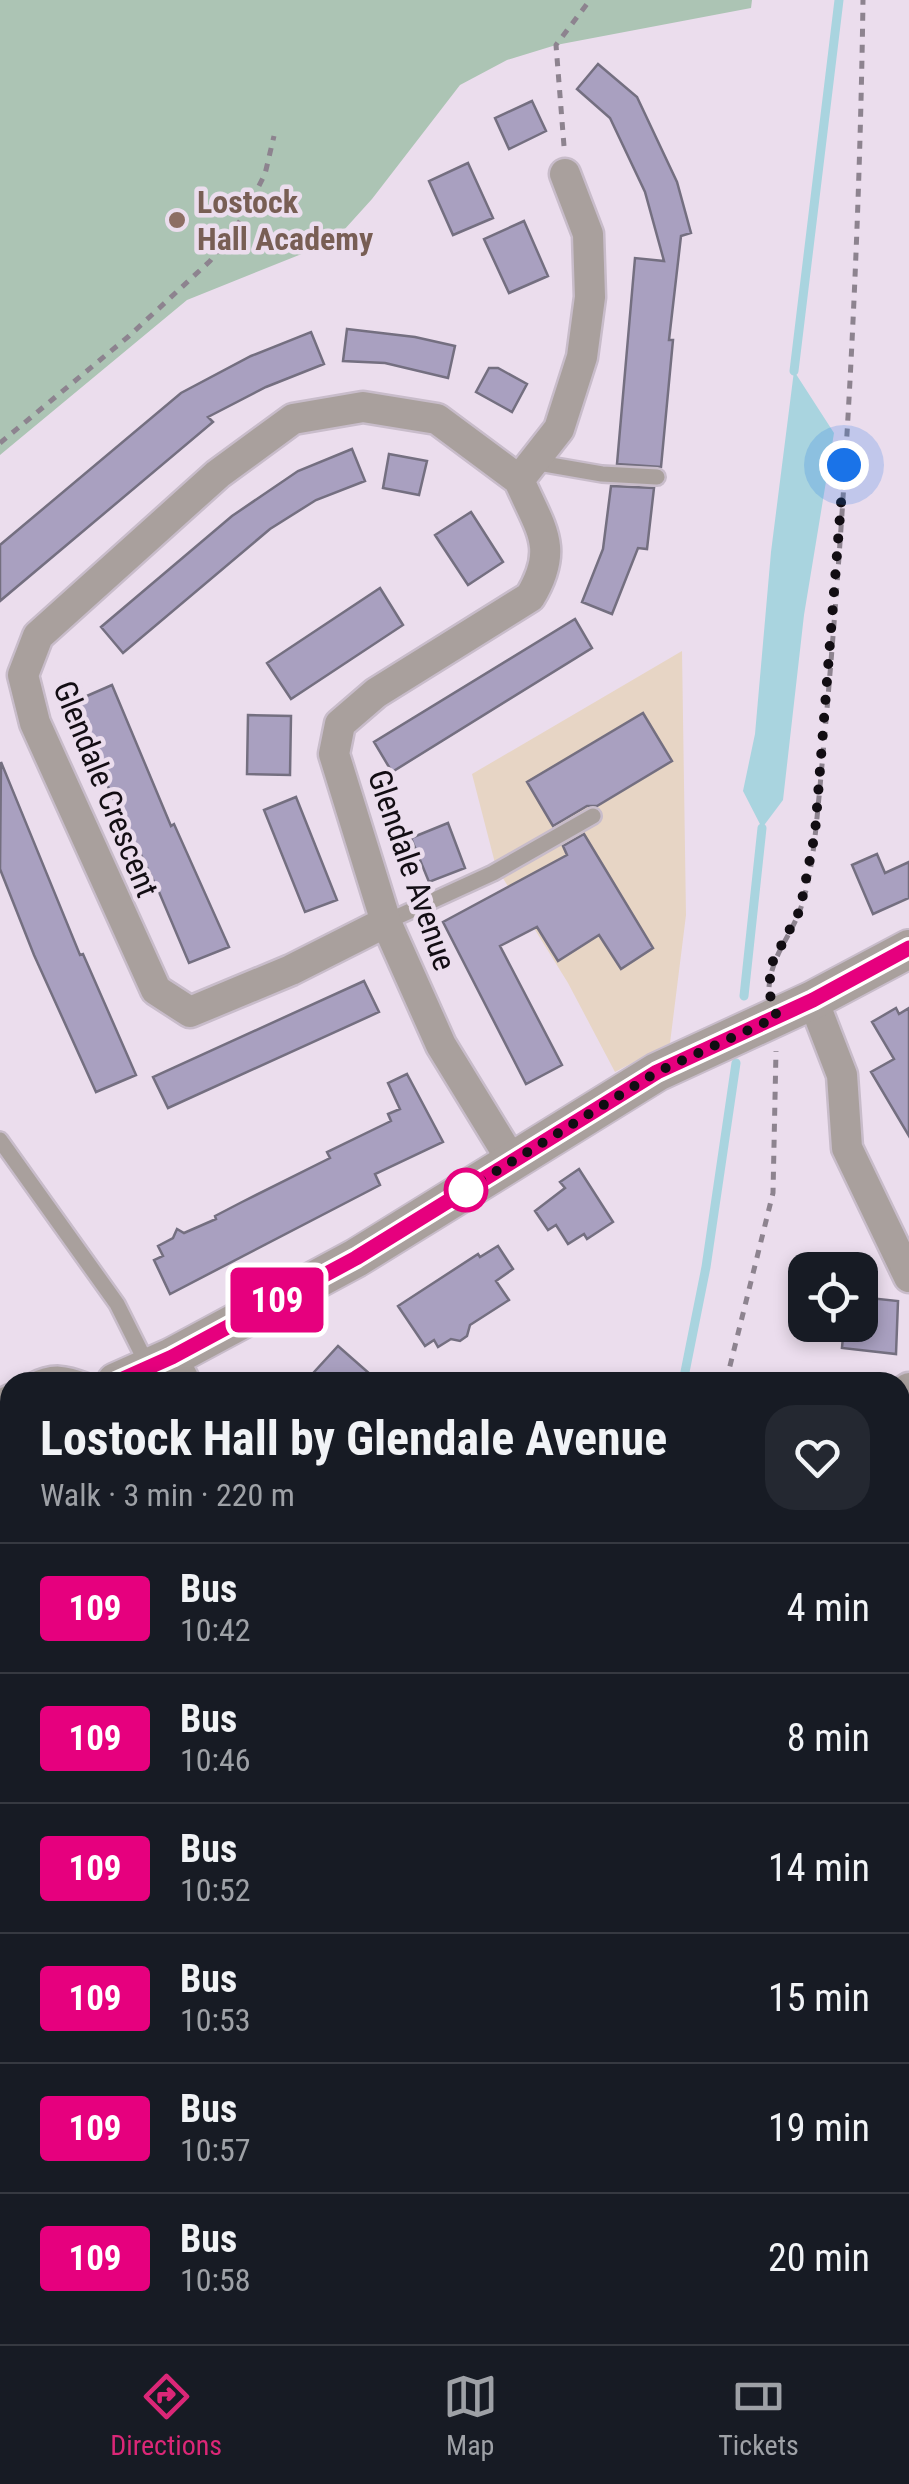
<!DOCTYPE html>
<html lang="en">
<head>
<meta charset="utf-8">
<style>
	body { margin:0; font-family:"Roboto Condensed",sans-serif; background:#242831; color:#f1f3f6; height:100vh; display:flex; flex-direction:column; font-size:38px; white-space:nowrap }
	* { box-sizing:border-box; margin:0 }
	p { font-size:32px; color:#9ea1a6 }
	.icon { flex:none; width:55px; height:55px; fill:none; stroke:currentColor; stroke-width:2; stroke-linecap:round; stroke-linejoin:round }
	.map { position:relative; flex:1; overflow:hidden }
	.side { position:absolute; left:0px; top:1372px; width:910px; height:972px; display:flex; flex-direction:column; background:#171b24; border-radius:30px 30px 0 0; box-shadow:0 5px 15px #0003 }
	.side>* { flex:none }
	.badge { padding:0 20px; border-radius:8px; font-size:35px; line-height:65px }
	.fabs { position:absolute; left:788px; top:1252px; display:grid; gap:20px }
	.fabs a { display:grid; place-items:center; width:90px; height:90px; border-radius:20px; background:#171b24; box-shadow:0 5px 15px #0003; font-size:50px }
	.you { position:absolute; width:50px; height:50px; margin:-25px; border:8px solid #fff; border-radius:50%; background:#1a73e8; box-shadow:0 0 0 15px #1a73e833 }
	.map>.badge { position:absolute; translate:-50% -50%; box-shadow:0 0 0 5px #fff }
	.round { display:grid; place-items:center; flex:none; width:105px; height:105px; border-radius:30px; background:#242831 }
	.overview { display:flex; align-items:center; justify-content:space-between; height:170px; padding:0 40px }
	h1 { font-size:48px; font-weight:700; line-height:75px }
	ul { padding:0; list-style:none }
	li { display:flex; align-items:center; gap:30px; height:130px; padding:0 40px; border-top:2px solid #363941 }
	li div { flex:1 }
	li b { display:block; font-size:38px }
	li em { font-style:normal }
	li .badge { min-width:110px; font-weight:700; text-align:center }
	.dock { display:flex; justify-content:space-around; align-items:center; height:140px; border-top:2px solid #363941; background:#171b24; font-size:28px; color:#9ea1a6 }
	.dock a { display:grid; justify-items:center; gap:5px }
	.dock .on { color:#db2777 }
	.map>svg:first-child { display:block }
	.industrial { fill:#e7d5c5 }
	.green { fill:#acc4b4 }
	.water { fill:#a9d4df }
	.lines { fill:none; stroke-linecap:round; stroke-linejoin:round }
	.stream { stroke:#a9d4df; stroke-width:9 }
	.building { fill:#a9a0c0; stroke:#746f80; stroke-width:2.5 }
	.service-casing { stroke:#c8bcca; stroke-width:20 }
	.minor-casing { stroke:#c8bcca; stroke-width:35 }
	.tertiary-casing { stroke:#c8bcca; stroke-width:42 }
	.path { stroke:#8d838f; stroke-width:5; stroke-dasharray:8 8; stroke-linecap:butt }
	.service { stroke:#a9a09d; stroke-width:15 }
	.minor { stroke:#a9a09d; stroke-width:30 }
	.tertiary { stroke:#a9a09d; stroke-width:38 }
	.line-casing { stroke:#fff; stroke-width:22 }
	.line { stroke:#e6007e; stroke-width:15 }
	.walk { stroke:#120d13; stroke-width:10; stroke-dasharray:0 18 }
	.education-dot { fill:#8d6e63; stroke:#ebdded; stroke-width:4 }
	.stop-dot { fill:#fff; stroke:#e6007e; stroke-width:5 }
	.labels { text-anchor:middle; dominant-baseline:central; stroke-width:9; stroke-linejoin:round; paint-order:stroke }
	.education-label { font-size:32px; font-weight:bold; fill:#785e54; stroke:#ebdded; text-anchor:start }
	.street-label { font-size:32px; fill:#120d13; stroke:#ebdded }
</style>
</head>
<body>
<div class="map">
<svg width="909" height="2344" viewBox="0 0 909 2344">
	<rect width="100%" height="100%" fill="#ebdded"/>
	<path class="industrial" d="M682,651l4,264 -16,128 -55,29 -47,-89 -72,-116 -24,-93z"/>
	<path class="green" d="M0,0h752l-1,8 -195,37 -49,15 -47,25 -88,114 -38,42 -147,59 -187,155z
		M91,2335h282l6,9h-305z"/>
	<path class="water" d="M794,371l40,62 -30,182 -21,185 -21,28 -19,-37 12,-57 16,-182z"/>
	<g class="lines">
		<path class="stream" d="M794,371l45,-371
			M744,996l18,-168
			M683,1382l23,-115 30,-204
			M0,2250l10,-5"/>
	</g>
	<path class="building" d="M598,64l39,33 40,85 14,51 -10,3 -12,104h4l-12,127 -44,-3 18,-206 29,3 -19,-69 -35,-74 -33,-29z
		M532,101l14,30 -37,18 -14,-31z
		M468,163l25,55 -40,17 -24,-54z
		M524,221l24,55 -39,17 -25,-54z
		M347,329l68,8 40,9 -7,32 -63,-15 -42,-2z
		M311,332l13,32 -58,23 -58,30 5,5 -213,179v-56l181,-152 70,-37z
		M489,368h9l29,16 -15,28 -36,-20z
		M352,449l13,32 -49,19 -46,29 -147,124 -22,-26 131,-111 66,-45z
		M389,454l38,7 -8,34 -36,-7z
		M611,486l43,2 -7,61 -9,-1 -26,66 -30,-12 21,-53z
		M471,512l32,50 -35,23 -33,-50z
		M380,588l23,37 -112,74 -24,-36z
		M575,619l17,29 -200,124 -18,-30z
		M112,685l59,141 3,-2 55,123 -40,16 -30,-71 -33,-68 -2,1 -51,-123z
		M643,713l29,48 -75,45h-10l-34,20 -26,-44z
		M248,715l43,1 -1,59 -43,-1z
		M1,762l79,193 3,-1 53,121 -40,17 -62,-137 -34,-86z
		M296,797l41,103 -32,12 -41,-102z
		M448,823l17,45 -36,14 -18,-44z
		M584,834l69,114 -32,21 -22,-34 -41,26 -21,-34 -37,19 62,119 -36,19 -83,-162 124,-67 -4,-9z
		M877,854l8,19 24,-11v36l-36,16 -21,-49z
		M364,981l15,31 -211,96 -15,-31z
		M896,1008l3,6 10,-6v128l-38,-64 23,-13 -22,-37z
		M407,1074l36,68 -68,32 5,11 -210,109 -16,-34 9,-4 -5,-10 15,-8 4,-9 7,4 32,-14 -1,-3 27,-14 88,-44 -3,-6 64,-31 -3,-7 12,-5 -12,-26z
		M579,1169l34,53 -26,17 -3,-5 -16,10 -12,-19 -8,5 -13,-19 30,-23 -5,-6z
		M498,1246l15,23 -17,12 13,19 -39,25 -3,11 -7,5 -9,-2 -13,8 -4,-7 -9,6 -27,-40 80,-52 2,3z
		M860,1297l38,4 -2,53 -54,-6 2,-23h16z
		M338,1346l41,36h-74z"/>
	<g class="lines">
		<g class="service-casing">
			<path id="service" d="M533,462l69,12 55,3
				M386,922l107,-49 100,-57
				M0,1140l117,164 32,64
				M30,1382c23,-12 35,-9 59,0
				M0,1397l10,-5"/>
		</g>
		<g class="minor-casing">
			<path id="minor" d="M386,922l-95,48 -101,42 -34,-22 -121,-267 -12,-48 15,-39 180,-162 75,-55 70,-12 74,12 82,61
				M813,1000l29,75 5,73 62,129
				M512,1161l-71,-116 -55,-123 -52,-168 6,-30 36,-31 154,-96c30,-50 10,-68 -11,-117l40,-51 23,-72 8,-60 -2,-63 -23,-60
				M172,1357l13,25
				M900,1394l9,-6
				M0,1949l10,-8"/>
		</g>
		<g class="tertiary-casing">
			<path id="tertiary" d="M116,1382l56,-25 184,-99 301,-186 156,-72 96,-51
				M0,1436l10,-5"/>
		</g>
		<path class="path" d="M564,146l-8,-101 34,-45
			M0,443l129,-107 81,-75 33,-44 22,-43 9,-38
			M769,987c3,-32 20,-48 31,-77 9,-24 13,-56 16,-82 27,-275 43,-552 47,-828
			M726,1382l47,-189 3,-142
			M900,1612l9,-3
			M900,1891l9,-3
			M900,2268h9
			M0,2272l10,-5
			M522,2344l2,-9
			M696,2344l6,-9"/>
		<use href="#service" class="service"/>
		<use href="#minor" class="minor"/>
		<use href="#tertiary" class="tertiary"/>
	</g>
	<g class="lines">
		<g class="line-casing">
			<path id="line" d="M116,1382l56,-25 184,-99 301,-186 156,-72 96,-52"/>
		</g>
		<use href="#line" class="line"/>
		<path class="walk" d="M466,1190l191,-118 120,-55 -8,-25 2,-27 29,-55 15,-77 29,-368"/>
	</g>
	<circle class="education-dot" cx="177" cy="220" r="10"/>
	<circle class="stop-dot" cx="466" cy="1190" r="20"/>
	<g class="labels">
		<g class="education-label">
			<text x="197" y="202">Lostock<tspan x="197" dy="37">Hall Academy</tspan></text>
		</g>
		<g class="street-label">
			<text transform="translate(106 789) rotate(68)">Glendale Crescent</text>
			<text transform="translate(412 870) rotate(71)">Glendale Avenue</text>
		</g>
	</g>
</svg>
<div class="fabs">
<a><svg class="icon" aria-label="locate" viewBox="0 0 24 24"><circle cx="12" cy="12" r="6"/><path d="M12 2v4M12 18v4M2 12h4M18 12h4"/></svg></a>
</div>
<div class="you" style="left:844px;top:465px"></div>
<b class="badge" style="left:277px;top:1300px;background:#e6007e;color:#fff">109</b>
<section class="side">
<div class="overview"><div><h1>Lostock Hall by Glendale Avenue</h1><p>Walk · 3 min · 220 m</p></div><a class="round"><svg class="icon" aria-label="heart" viewBox="0 0 24 24"><path d="M12 20l-8-8c-3-5 5-10 8-4 3-6 11-1 8 4z"/></svg></a></div>
<ul>
<li><span class="badge" style="background:#e6007e;color:#fff">109</span><div><b>Bus</b><p>10:42</p></div><em>4 min</em></li>
<li><span class="badge" style="background:#e6007e;color:#fff">109</span><div><b>Bus</b><p>10:46</p></div><em>8 min</em></li>
<li><span class="badge" style="background:#e6007e;color:#fff">109</span><div><b>Bus</b><p>10:52</p></div><em>14 min</em></li>
<li><span class="badge" style="background:#e6007e;color:#fff">109</span><div><b>Bus</b><p>10:53</p></div><em>15 min</em></li>
<li><span class="badge" style="background:#e6007e;color:#fff">109</span><div><b>Bus</b><p>10:57</p></div><em>19 min</em></li>
<li><span class="badge" style="background:#e6007e;color:#fff">109</span><div><b>Bus</b><p>10:58</p></div><em>20 min</em></li>
</ul>
</section>
</div>
<nav class="dock">
<a class="on"><svg class="icon" aria-label="directions" viewBox="0 0 24 24"><path d="M12 3l9 9-9 9-9-9zM9 14v-3h6M13 9l2 2-2 2"/></svg>Directions</a>
<a><svg class="icon" aria-label="map" viewBox="0 0 24 24"><path d="M3 6l6-2 6 2 6-2v14l-6 2-6-2-6 2zM9 4v14M15 6v14"/></svg>Map</a>
<a><svg class="icon" aria-label="tickets" viewBox="0 0 24 24"><path d="M3 7h18v10H3zM15 7v10"/></svg>Tickets</a>
</nav>
</body>
</html>
